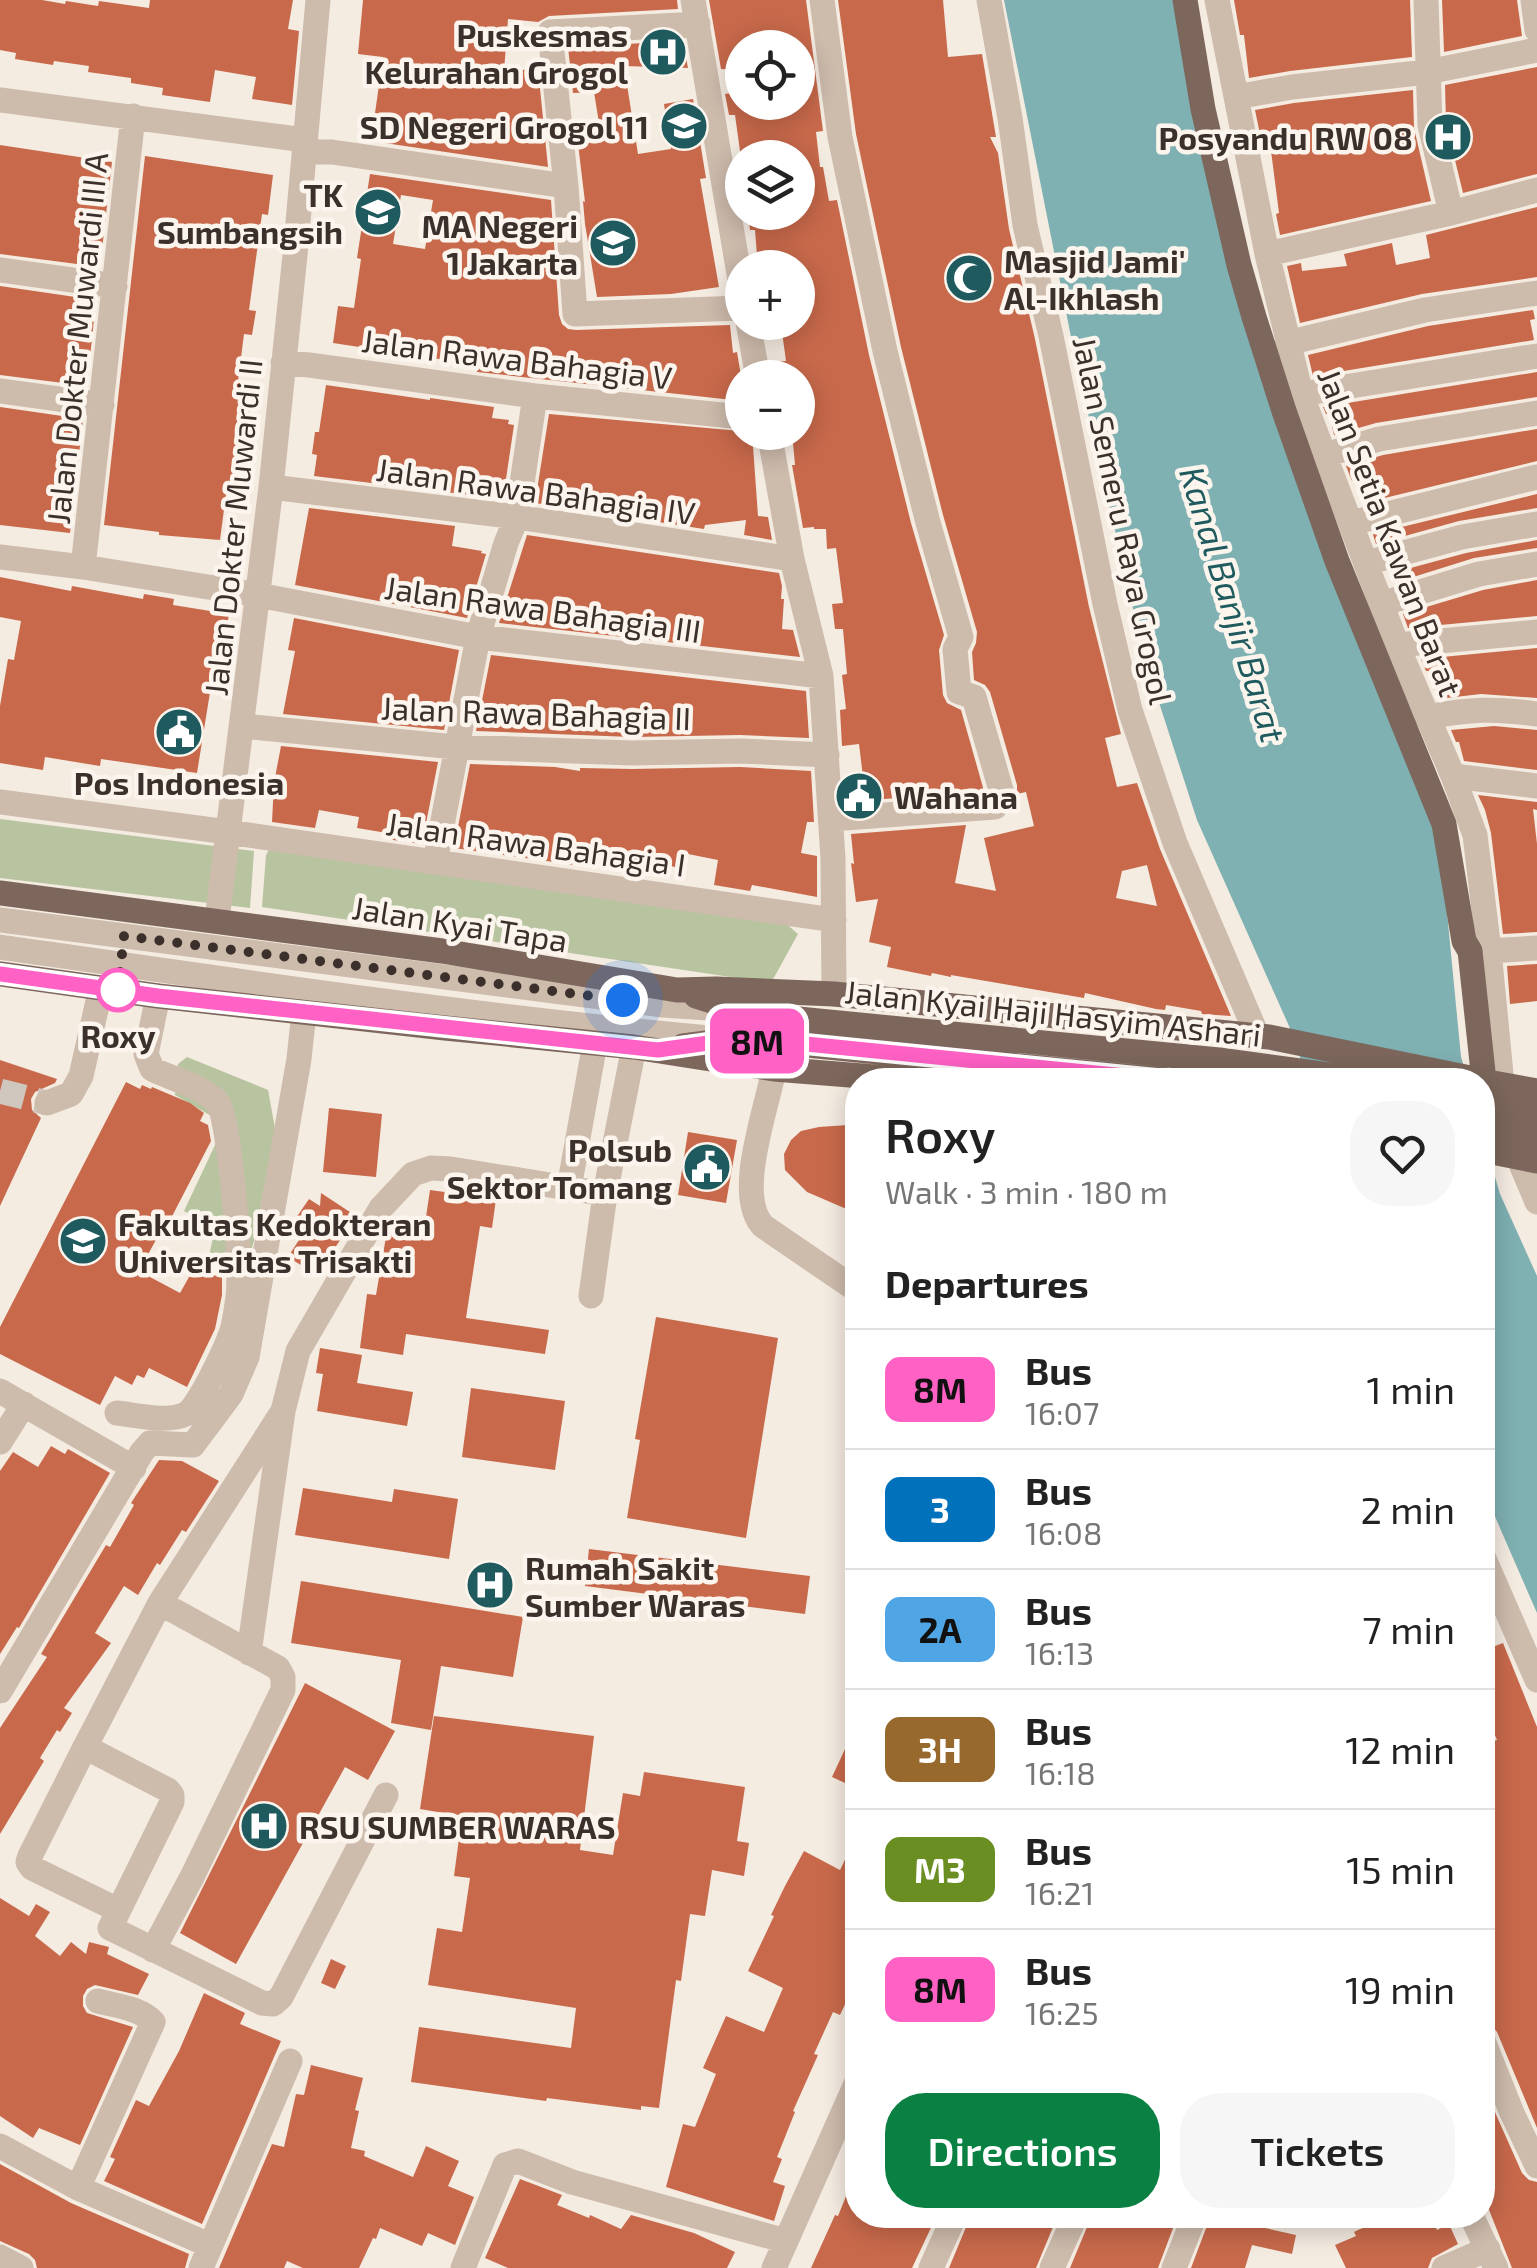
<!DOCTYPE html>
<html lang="en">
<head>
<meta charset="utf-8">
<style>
	body { margin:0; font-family:"Exo 2",sans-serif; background:#f6f6f6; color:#222; height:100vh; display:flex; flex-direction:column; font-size:38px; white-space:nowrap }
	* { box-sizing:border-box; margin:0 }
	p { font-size:32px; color:#767676 }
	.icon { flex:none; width:55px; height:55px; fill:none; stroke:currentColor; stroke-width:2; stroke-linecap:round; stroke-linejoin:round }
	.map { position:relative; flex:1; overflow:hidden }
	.side { position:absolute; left:845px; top:1068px; width:650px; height:1160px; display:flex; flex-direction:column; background:#fff; border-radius:40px; box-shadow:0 5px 25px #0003 }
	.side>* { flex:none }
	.badge { padding:0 20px; border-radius:15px; font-size:35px; line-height:65px }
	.tools { position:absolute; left:725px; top:30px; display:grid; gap:20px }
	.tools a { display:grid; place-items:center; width:90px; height:90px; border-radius:50%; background:#fff; box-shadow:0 5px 25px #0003; font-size:50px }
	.you { position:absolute; width:50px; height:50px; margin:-25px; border:8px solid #fff; border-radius:50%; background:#1a73e8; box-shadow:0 0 0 15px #1a73e833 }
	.map>.badge { position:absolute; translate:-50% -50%; box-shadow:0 0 0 5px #fff }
	h2 { padding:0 40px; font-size:38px; line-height:90px }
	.round { display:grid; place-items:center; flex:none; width:105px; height:105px; border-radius:40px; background:#f6f6f6 }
	.overview { display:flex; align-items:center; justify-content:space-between; height:170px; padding:0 40px }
	h1 { font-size:48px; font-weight:600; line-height:75px }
	.action { display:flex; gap:20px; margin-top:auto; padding:20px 40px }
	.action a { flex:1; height:115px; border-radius:40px; background:#0b8043; color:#fff; font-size:40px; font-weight:600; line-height:115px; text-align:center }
	.action a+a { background:#f6f6f6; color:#222 }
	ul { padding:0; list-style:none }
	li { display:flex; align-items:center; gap:30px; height:120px; padding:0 40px; border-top:2px solid #e0e0e0 }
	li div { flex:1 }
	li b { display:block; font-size:38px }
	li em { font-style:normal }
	li .badge { min-width:110px; font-weight:700; text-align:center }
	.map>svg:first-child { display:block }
	.green { fill:#b8c4a0 }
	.water { fill:#7fb0b2 }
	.building { fill:#c8694b; fill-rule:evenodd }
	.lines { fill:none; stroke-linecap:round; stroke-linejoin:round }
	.minor-tunnel { stroke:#cfc6bd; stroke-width:25; stroke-dasharray:25 12; stroke-linecap:butt }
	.minor { stroke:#cdbbac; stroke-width:25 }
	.major { stroke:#7d675c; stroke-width:25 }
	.line-casing { stroke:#fff; stroke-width:22 }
	.line { stroke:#ff61c5; stroke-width:15 }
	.walk { stroke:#3b302b; stroke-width:10; stroke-dasharray:0 18 }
	.stop-dot { fill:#fff; stroke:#ff61c5; stroke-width:5 }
	.labels { text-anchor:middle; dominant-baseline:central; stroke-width:9; stroke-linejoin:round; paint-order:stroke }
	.poi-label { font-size:32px; font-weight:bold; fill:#3b302b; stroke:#fbf5ee; text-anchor:end }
	.street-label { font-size:32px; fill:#3b302b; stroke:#fbf5ee }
	.stop-label { font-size:32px; font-weight:bold; fill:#3b302b; stroke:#fbf5ee }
	.water-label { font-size:35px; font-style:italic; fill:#1f5a5e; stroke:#fbf5ee }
</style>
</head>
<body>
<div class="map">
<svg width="1537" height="2268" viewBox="0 0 1537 2268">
	<rect width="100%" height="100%" fill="#f4ebe1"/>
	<path class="green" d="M0,819l254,32 -4,57 -250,-30z
		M275,839l507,81 16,14 -27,49 -509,-76 4,-52z
		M187,1057l81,33 7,38 -19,105 -11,41 -37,-13 7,-33 -31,-17 32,-68 -3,-26 -38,-22 3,-31z"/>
	<path class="water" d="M1004,0h170l56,273 210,567 21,217 7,23h-160l-19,-54 -92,-206 -53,-164 -69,-299z
		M1482,1132l18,62 37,82v337l-54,-124z"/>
	<path class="building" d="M0,0h42l23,4 1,-3 32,5 1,-5 50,7 1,-8h143l-5,29 11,2 -7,74 -40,-6 4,-22 -41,-7 -5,32 -48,-7 1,-7 -32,-5v-5l-43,-6 1,-6 -35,-5 -1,4 -38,-6 1,-6 -16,-3z
		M363,0h314l1,9 -129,7 -11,6 -30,-3 -4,52 34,-2 10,98 -177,-26 12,-84 -25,-3z
		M709,0h97l17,131 -7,1 4,35h3l6,34 8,-1 32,155 42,168 33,112 -5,15 4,45 4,8 14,7 23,81 -10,1 -1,-2v2l-127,10 -1,-15 19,-2 -5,-41 -17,2 -2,-36 6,-1 -4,-34 5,-1 -4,-45h-8l-3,-25 11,-1 -7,-55 -9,1 -1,-20h-12v-2l-11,1 -11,-63h3l-3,-33h6v-54h-24l-2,-16 14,-1 -5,-36 17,-2v-55h-40l-3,-38h-5l-2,-18h50v-54h-57l-6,-43h-6l-4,-21 17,-3v11h56v-54h-56v22l-21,-1z
		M838,0h105l5,57 34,-3 14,83h-6l8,16 11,76 26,110 54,268 32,127 -16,4 12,49 20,-4 23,66 71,167 -29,-2 -1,-3 -35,-6 -1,5 -9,-1 -71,-16 -1,5 -133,-23v2l-19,-4 -1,3 -44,-9 4,-20 -22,-5 9,-43 -22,3 -5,-39 3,1 -3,-30 115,-9 -11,58 41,8 -12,-53 50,-12 -8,-34 -9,2v-9l-27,-93 -5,-7 -11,-5 -2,-28 4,-9 1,-11 -34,-117 -42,-168 -45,-213zM1147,865l10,41 -41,-8 6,-27z
		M1234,0h176l2,57 -122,14 -41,7 -5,-43h-4z
		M1442,0h75l5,36 -78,16z
		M683,41l5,27 -64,-2 14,88 33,-5 -7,-45 29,-5 13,79 -6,1 19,108 -48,7 -74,3 -12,-73 -2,-23 2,1 -9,-75 23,-4 -5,-31 -21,1 -5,-46z
		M1537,67v107l-74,19 -17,-70 -1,-38z
		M1413,90l1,38 17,73 -151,34 -4,-21 3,-1 -9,-70 -8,1 -7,-34 39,-7z
		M0,145l112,17 -12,105 -100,-13z
		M145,156l128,19 -5,40 -6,-1 -13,96 7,1 -4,24 -8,-1 -6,47 16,2 -4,34 3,1 -9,71 -17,-2 -7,53 -61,-5v-3l-55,-7z
		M370,174l181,26 8,115 3,9 6,5 8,1 154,-5 3,28 4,-1 5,30v19l-265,-29 1,-7 -145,-22 5,-37 16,2 7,-49 -4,-1zM401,195l32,5 -8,49 -32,-5z
		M1537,207v70l-115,17 -122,29 -13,-57 14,-3 1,8 45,-5 -3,-12 48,-11 4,22 34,-7 -4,-23z
		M0,286l96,14 -9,86 -87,-11z
		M1533,310l2,9 -5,1 4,20 -221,36 -5,-21 120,-29z
		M1537,372v25l-161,26 -42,12 -5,-22 -3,1 -3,-7z
		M326,385l104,15v-2l64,9 -2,11 17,2 -1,4 6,1 -11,74 -189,-23 3,-21 -5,-1 3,-22h4z
		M0,407l83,12 -13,114 -70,-8z
		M549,414l203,18 6,84 10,1 4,23 -28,-5 2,-15 -41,5 -1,4 -169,-26z
		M1537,429v32l-169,41 -7,-24 -9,3 -6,-15 37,-11z
		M1537,494v14l-78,13 -83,23 -2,-6 -1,-4z
		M309,508l146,18 -3,20 30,5 -1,2 5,1 -19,64 -172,-33z
		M527,535l252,38 3,13 -1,13h3l-2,30 11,1 7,27 -301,-34z
		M1537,540v8l-63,10 -80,25 -2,-10 74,-20z
		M0,577l71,14 1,-5 71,13 1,-5 30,5 -1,6 56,9 -12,73 -6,-1 -14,87 -96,-14 -1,7 -55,-9 -2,13 -43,-7v-57l8,-47 6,1 7,-39 -21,-4z
		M1537,580v36l-129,12 -5,-14 80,-24z
		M294,618l165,32 -15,80 -161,-16 12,-63 -7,-1z
		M1537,648v50l-56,-4 -43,5 -10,-28h-2l-5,-12z
		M491,655l315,36 3,47 -69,-3 -108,2 -156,-6z
		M1494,726l43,4v40l-73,-9 -5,-19h-3l-5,-12z
		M281,746l157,16 -16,82 -36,-5 1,-6 -30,-5 2,-11 -40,-7 -4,18 -43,-6 2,-39z
		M470,764l85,3 25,4v-3l52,1 108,-2 71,4 3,51h-7l-6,31 16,3v41l-65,-12 -2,6 -36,-6 4,-25 -35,-7 -3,15 -25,-5 -1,9 -57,-11 -1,7 -142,-20z
		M1478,795l59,7v8l-4,-1 4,35v88l-34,2 -12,-101 -6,-23z
		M1537,964v37l-27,3 -3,-38z
		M0,1060l57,19 -2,4 -20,9 -4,7 1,11 9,8 -41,88z
		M126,1082l14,7 2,-4 9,4 1,-2 38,16 14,10 -4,8 8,4 3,16 -44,85 -3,-1 -19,35 11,6 -6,11 30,16 9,-16 16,-5 15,2 2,2v19l-7,34 -28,58 -38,-19 -5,10 -7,-3 -5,10 -17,-9 -15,29 -100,-51v-27z
		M329,1108l53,6 -6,63 -53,-5z
		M848,1125l10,1v88l-51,-22 -22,-22 -1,-16 7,-14 10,-9 18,-4z
		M688,1132l49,8 -11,63 -48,-8z
		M430,1190l66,9 -4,29 -12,-2 -14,92 83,12 -4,24 -139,-20 -3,21 -43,-7 7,-54 9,1 11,-64 36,6z
		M321,1193l35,23 -39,59 -29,-18 20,-31 -12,-8 13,-19 11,7z
		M656,1317l122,21 -32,200 -119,-20 13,-78 -5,-1z
		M320,1348l42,7 -5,28 56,9 -6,34 -90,-15 6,-37 -7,-1z
		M471,1388l94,13 -10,69 -93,-13z
		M51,1446l14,8 3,-5 42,24 -91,155 -2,-1 -17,27v-183l13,-19 25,15z
		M159,1460l23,1 37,20 -33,51 -4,-2 -22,35 -3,-2 -19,32 -14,-9 -29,47 16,10 -47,65 8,5 -12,19 -3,-2 -17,28 4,3 -44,73v-106l47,-71 -6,-3 65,-109 4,2 24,-42 -3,-2z
		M303,1488l89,14 2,-13 64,10 -9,60 -154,-24z
		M589,1549l221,27 -5,38 -220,-28z
		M301,1581l222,36 -10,60 -72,-11 -10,64 -40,-7 10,-63 -110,-17z
		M1503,1643l34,84v401l-40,-96 -6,-7 -9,-3v-209l11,-5 -11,-26v-37l15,-5 -15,-36v-53z
		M305,1683l90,48 -27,49 -23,-13 -109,197 -56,-31z
		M434,1716l160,20 -14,114 33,5 10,-62 17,3 4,-24 101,15 -8,54 12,2 -5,33 -32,-6 -7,46 -15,-2 -9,67 -5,-1 -17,128 -18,-2v4l-94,-12 -1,3 -135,-19 8,-55 152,21 5,-40 -148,-23 9,-57 25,4 8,-54 -16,-2 8,-60 -42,-7z
		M858,1721v68l-26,-12z
		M858,1833v144l-18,38 -7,-3 -19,42 4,1 -25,56 2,1 -18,45 5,2 -9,23 12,4 -11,35 -108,-34 17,-63 12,3 21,-53 -13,-6 23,-52 38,16 19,-44 -35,-17 26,-55 -3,-1 14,-29 19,-35 36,19z
		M0,1898l29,18 7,-12 14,8 -15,24 25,20 11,-14 15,12 3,-12 20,5 -2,7 42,20 -11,21 -43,-10 -8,4 -4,7v10l4,7 46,14 -53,118 -41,-17 -6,10 -33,-22z
		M331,1959l15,7 -11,23 -14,-6z
		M204,1993l41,20 -5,11 41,17 -79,183 -98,-43 11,-22 -5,-2 26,-57 13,6 30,-55z
		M311,2065l52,13 -8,32 4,1 -8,37 14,3 -1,5 49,21 13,-31 33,15 -11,25 26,11 -19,48 -27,-12 -6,13 -42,-18 -4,11 -3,-1 -14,30h-56l-16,-7 -3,7h-65l53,-124 12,3 12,-53 8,1z
		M1482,2083l40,90 7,7 8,2v86h-25l-30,-76z
		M0,2164l71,39 118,51 -4,14h-148l-2,-8 -6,-6 -29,-13z
		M857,2169l1,46h79l-25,53h-101l24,-53 3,1z
		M520,2179l42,16 -5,10 32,13 1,-3 31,14 10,-14 63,18 41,19 -8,16h-219l-23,-10z
		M971,2215h87l-22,53h-87z
		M1092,2215h86l-20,53h-88z
		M1211,2215h40l-4,9 49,11 -4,19 -40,-9 -7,23h-54z
		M1394,2215h37l6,15 12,-6 9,20 -26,14 -4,10h-82l-11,-23 21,-9 -2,-4 4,-2z"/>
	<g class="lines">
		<path class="minor-tunnel" d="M0,1091l47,12"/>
		<path class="minor" d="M693,0l49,292
			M822,0l18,137 45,214 42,168 34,118 -6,12 4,43 15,5 27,93 -1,8 -5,9 -164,12
			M989,0l21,118 15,107 26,111 54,268 25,106 45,133 82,192
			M1217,0l50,254 34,140 96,251 56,131 22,59 14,116 13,133
			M1426,0l4,125 21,88
			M1533,0l4,30
			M698,24l-148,8 16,154 9,128 167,-6
			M1236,97l56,-10 135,-15 110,-22
			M0,100l305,40
			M304,152h28l234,34
			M1267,254l184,-41 86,-23
			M0,270l115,16
			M748,322l10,56
			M1287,343l138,-33 112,-17
			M283,363l26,2 226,31 207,21
			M0,391l102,14
			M1301,394l236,-38
			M769,432l23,127 29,117 12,182 1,136
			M1325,455l54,-16 158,-26
			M271,487l246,30 275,42
			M1351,523l186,-46
			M0,557l83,10 175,28 220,42 343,39
			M1366,563l96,-26 75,-13
			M83,567l50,-451
			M1381,604l98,-30 58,-10
			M1397,645l140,-13
			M1427,717c43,-8 66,-9 110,-3
			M243,726l212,21 177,6 108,-2 87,4
			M1453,776l84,10
			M0,802l228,30 606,88
			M435,862l43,-225 28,-94 11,-26 18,-121
			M0,920l663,85 61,4
			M217,920l54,-433 24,-232 23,-255
			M0,947c236,34 472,69 709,91
			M1489,951l48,-3
			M774,1069c-7,40 -40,126 -11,157l95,65
			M47,1103l24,-9 10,-18 20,-88
			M1518,1157l19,45
			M569,1188l26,-145
			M591,1296l14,-102 29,-147
			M0,1391l134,77
			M283,1411l-123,192 -75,144 83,43 4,5v7l-62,126 152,75 11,1 8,-7 105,-202
			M117,1413c20,2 50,10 69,1 13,-7 43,-72 47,-87 2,-10 4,-21 5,-31 4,-25 -8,-171 -19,-191 -10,-17 -50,-27 -67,-36l-6,-15 12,-58
			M0,1442l24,-38
			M1482,1554l55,126
			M249,1653l34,-242 15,-60 83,-143 32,-34 18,-6 20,1 154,25
			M0,1691l142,-239 8,-9 43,2 38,-51 16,-37 52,-298 5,-47
			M85,1747l-55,109 -2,6 4,6 86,42
			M153,1950l39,-73 91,-187v-13l-5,-9 -118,-65
			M1482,2038l30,75 25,53
			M0,2146l78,42 131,57
			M78,2188l75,-166c-13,-14 -37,-16 -55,-21
			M1471,2215l25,53
			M0,2257l21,11
			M201,2268l89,-207
			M463,2268l42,-103 13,-4 54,21 214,59
			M774,2268l84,-189
			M931,2268l24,-53
			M1052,2268l24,-53
			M1174,2268l21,-53
			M1444,2268l44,-19"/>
		<path class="major" d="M1185,0l18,109 36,156 15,52 30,94 53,150 107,263 20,117 6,10 14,130
			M0,893l442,58 235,39 39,-1 118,5 435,43 211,43
			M0,974l158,22 287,32 189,19 140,22 139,11
			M696,996l44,14 48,8 431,42 147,20
			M683,1046l46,-6 57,3 379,37
			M1482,1081l55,10
			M1482,1104l55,11
			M1482,1128l55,9
			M1482,1150l55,11"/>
	</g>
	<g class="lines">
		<g class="line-casing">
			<path id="line" d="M0,974l158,22 500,54 72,-10 56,2 380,38"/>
		</g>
		<use href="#line" class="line"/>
		<path class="walk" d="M118,990l6,-54 499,64"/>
	</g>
	<defs>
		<g id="hospital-disc" transform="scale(2.5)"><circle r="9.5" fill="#1f5a5e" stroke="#fbf5ee"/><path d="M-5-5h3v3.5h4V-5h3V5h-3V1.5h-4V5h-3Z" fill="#fff"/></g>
		<g id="school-disc" transform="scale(2.5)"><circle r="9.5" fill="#1f5a5e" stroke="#fbf5ee"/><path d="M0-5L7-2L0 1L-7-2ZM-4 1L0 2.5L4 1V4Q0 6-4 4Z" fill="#fff"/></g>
		<g id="mosque-disc" transform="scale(2.5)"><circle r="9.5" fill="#1f5a5e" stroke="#fbf5ee"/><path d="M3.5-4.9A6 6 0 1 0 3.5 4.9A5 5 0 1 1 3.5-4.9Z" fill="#fff"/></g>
		<g id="civic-disc" transform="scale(2.5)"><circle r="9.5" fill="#1f5a5e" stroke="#fbf5ee"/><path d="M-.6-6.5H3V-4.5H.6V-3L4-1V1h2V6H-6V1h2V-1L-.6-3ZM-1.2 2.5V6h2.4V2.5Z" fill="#fff"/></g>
		<g id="university-disc" transform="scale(2.5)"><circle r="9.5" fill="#1f5a5e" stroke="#fbf5ee"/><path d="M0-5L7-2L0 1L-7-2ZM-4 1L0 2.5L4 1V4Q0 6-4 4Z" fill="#fff"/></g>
	</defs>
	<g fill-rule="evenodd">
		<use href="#hospital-disc" x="663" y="52"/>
		<use href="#school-disc" x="684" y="126"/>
		<use href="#hospital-disc" x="1448" y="137"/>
		<use href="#school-disc" x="378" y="212"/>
		<use href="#school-disc" x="613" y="243"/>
		<use href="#mosque-disc" x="969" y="278"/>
		<use href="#civic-disc" x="179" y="732"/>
		<use href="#civic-disc" x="859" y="796"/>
		<use href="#civic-disc" x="707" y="1167"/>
		<use href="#university-disc" x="83" y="1241"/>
		<use href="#hospital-disc" x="490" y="1585"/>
		<use href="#hospital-disc" x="264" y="1826"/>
	</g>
	<circle class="stop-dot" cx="118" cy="990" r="20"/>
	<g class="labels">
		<g class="poi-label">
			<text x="628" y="34">Puskesmas<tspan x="628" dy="37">Kelurahan Grogol</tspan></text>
			<text x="649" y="126">SD Negeri Grogol 11</text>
			<text x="1413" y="137">Posyandu RW 08</text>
			<text x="343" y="194">TK<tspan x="343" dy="37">Sumbangsih</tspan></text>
			<text x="578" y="225">MA Negeri<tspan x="578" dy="37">1 Jakarta</tspan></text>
			<text x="1004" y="260" text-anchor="start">Masjid Jami'<tspan x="1004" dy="37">Al-Ikhlash</tspan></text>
			<text x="179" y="782" text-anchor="middle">Pos Indonesia</text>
			<text x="894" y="796" text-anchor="start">Wahana</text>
			<text x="672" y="1149">Polsub<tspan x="672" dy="37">Sektor Tomang</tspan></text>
			<text x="118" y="1223" text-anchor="start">Fakultas Kedokteran<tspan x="118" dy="37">Universitas Trisakti</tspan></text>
			<text x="525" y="1567" text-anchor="start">Rumah Sakit<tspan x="525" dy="37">Sumber Waras</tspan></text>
			<text x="299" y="1826" text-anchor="start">RSU SUMBER WARAS</text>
		</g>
		<g class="street-label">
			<text transform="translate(76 338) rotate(-84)">Jalan Dokter Muwardi III A</text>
			<text transform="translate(517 358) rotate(7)">Jalan Rawa Bahagia V</text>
			<text transform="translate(536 490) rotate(8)">Jalan Rawa Bahagia IV</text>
			<text transform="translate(1124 520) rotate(78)">Jalan Semeru Raya Grogol</text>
			<text transform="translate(232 527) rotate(-84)">Jalan Dokter Muwardi II</text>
			<text transform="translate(1391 532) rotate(69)">Jalan Setia Kawan Barat</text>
			<text transform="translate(543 608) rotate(8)">Jalan Rawa Bahagia III</text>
			<text transform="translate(536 712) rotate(2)">Jalan Rawa Bahagia II</text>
			<text transform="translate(536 843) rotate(8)">Jalan Rawa Bahagia I</text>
			<text transform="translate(460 923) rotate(9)">Jalan Kyai Tapa</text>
			<text transform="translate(1053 1012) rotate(6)">Jalan Kyai Haji Hasyim Ashari</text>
		</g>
		<g class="stop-label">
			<text x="118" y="1035">Roxy</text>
		</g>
		<g class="water-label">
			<text transform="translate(1234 604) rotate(73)">Kanal Banjir Barat</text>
		</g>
	</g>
</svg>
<div class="tools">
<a><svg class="icon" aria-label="locate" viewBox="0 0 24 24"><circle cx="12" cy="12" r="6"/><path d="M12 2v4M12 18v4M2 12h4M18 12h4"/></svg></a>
<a><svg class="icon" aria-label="layers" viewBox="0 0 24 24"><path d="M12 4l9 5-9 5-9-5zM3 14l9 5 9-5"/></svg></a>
<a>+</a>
<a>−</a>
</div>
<div class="you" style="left:623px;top:1000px"></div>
<b class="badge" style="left:757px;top:1041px;background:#ff61c5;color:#111">8M</b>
<section class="side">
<div class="overview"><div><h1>Roxy</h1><p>Walk · 3 min · 180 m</p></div><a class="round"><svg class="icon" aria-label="heart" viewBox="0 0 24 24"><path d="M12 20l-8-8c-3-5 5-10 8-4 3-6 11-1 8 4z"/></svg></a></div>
<h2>Departures</h2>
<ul>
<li><span class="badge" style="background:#ff61c5;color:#111">8M</span><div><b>Bus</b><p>16:07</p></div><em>1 min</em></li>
<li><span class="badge" style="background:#0072bc;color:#fff">3</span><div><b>Bus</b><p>16:08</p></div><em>2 min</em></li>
<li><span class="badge" style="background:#50a6e4;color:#111">2A</span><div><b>Bus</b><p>16:13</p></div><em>7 min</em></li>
<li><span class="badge" style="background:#97692d;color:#fff">3H</span><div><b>Bus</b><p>16:18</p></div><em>12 min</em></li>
<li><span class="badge" style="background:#6b8e23;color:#fff">M3</span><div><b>Bus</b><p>16:21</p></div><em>15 min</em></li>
<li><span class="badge" style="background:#ff61c5;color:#111">8M</span><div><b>Bus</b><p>16:25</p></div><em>19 min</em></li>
</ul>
<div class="action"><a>Directions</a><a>Tickets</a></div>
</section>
</div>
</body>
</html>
